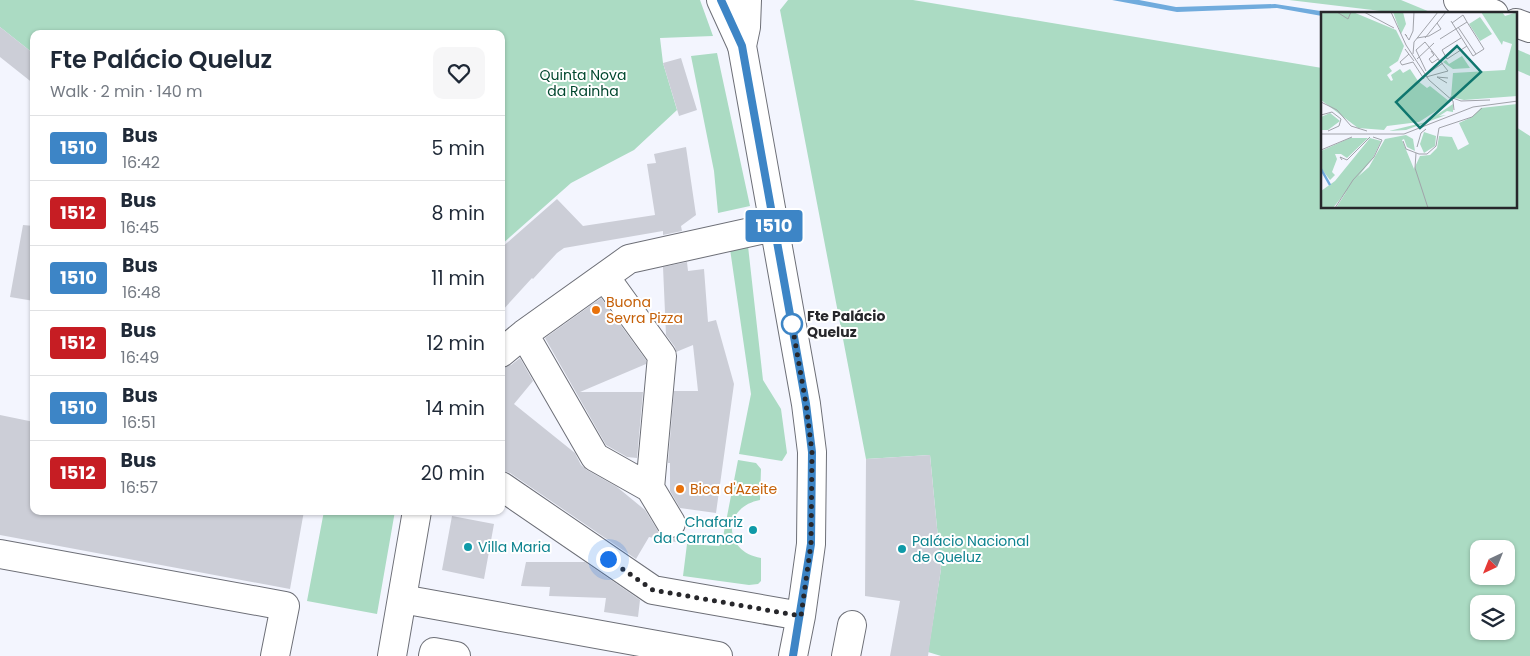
<!DOCTYPE html>
<html lang="en">
<head>
<meta charset="utf-8">
<style>
	body { margin:0; font-family:Poppins,sans-serif; background:#f6f6f7; color:#1f2937; height:100vh; display:flex; flex-direction:column; font-size:19px; white-space:nowrap }
	* { box-sizing:border-box; margin:0 }
	p { font-size:16px; color:#747a83 }
	.icon { flex:none; width:28px; height:28px; fill:none; stroke:currentColor; stroke-width:2; stroke-linecap:round; stroke-linejoin:round }
	.map { position:relative; flex:1; overflow:hidden }
	.side { position:absolute; left:30px; top:30px; width:475px; height:485px; display:flex; flex-direction:column; background:#fff; border-radius:10px; box-shadow:0 1px 4px #0004 }
	.side>* { flex:none }
	.badge { padding:0 10px; border-radius:4px; font-size:18px; line-height:32px }
	.needle { width:32px; rotate:223deg }
	.buttons { position:absolute; left:1470px; top:540px; display:grid; gap:10px }
	.buttons a { display:grid; place-items:center; width:45px; height:45px; border-radius:10px; background:#fff; box-shadow:0 1px 4px #0004; font-size:25px }
	.you { position:absolute; width:25px; height:25px; margin:-12px; border:4px solid #fff; border-radius:50%; background:#1a73e8; box-shadow:0 0 0 8px #1a73e833 }
	.map>.badge { position:absolute; translate:-50% -50%; box-shadow:0 0 0 2px #fff }
	.round { display:grid; place-items:center; flex:none; width:52px; height:52px; border-radius:10px; background:#f6f6f7 }
	.headline { display:flex; align-items:center; justify-content:space-between; height:85px; padding:0 20px }
	h1 { font-size:24px; font-weight:600; line-height:38px }
	ul { padding:0; list-style:none }
	li { display:flex; align-items:center; gap:15px; height:65px; padding:0 20px; border-top:1px solid #e0e1e3 }
	li div { flex:1 }
	li b { display:block; font-size:19px }
	li em { font-style:normal }
	li .badge { min-width:55px; font-weight:700; text-align:center }
	.map>svg:first-child { display:block }
	.green { fill:#abdbc3; fill-rule:evenodd }
	.water { fill:#70abdd }
	.building { fill:#ccced7 }
	.lines { fill:none; stroke-linecap:round; stroke-linejoin:round }
	.minor-casing { stroke:#6d6f77; stroke-width:30 }
	.highway-casing { stroke:#6d6f77; stroke-width:30 }
	.minor { stroke:#fff; stroke-width:28 }
	.highway { stroke:#fff; stroke-width:28 }
	.line-casing { stroke:#fff; stroke-width:11 }
	.line { stroke:#3d85c6; stroke-width:8 }
	.walk { stroke:#27272b; stroke-width:5; stroke-dasharray:0 9 }
	.food-dot { fill:#e8710a; stroke:#fff; stroke-width:2 }
	.stop-dot { fill:#fff; stroke:#3d85c6; stroke-width:2.5 }
	.culture-dot { fill:#0f9aa8; stroke:#fff; stroke-width:2 }
	.labels { text-anchor:middle; dominant-baseline:central; stroke-width:4; stroke-linejoin:round; paint-order:stroke }
	.park-label { font-size:14px; fill:#02472f; stroke:#fff }
	.food-label { font-size:14px; fill:#c56008; stroke:#fff; text-anchor:start }
	.stop-label { font-size:14px; font-weight:bold; fill:#27272b; stroke:#fff; text-anchor:start }
	.culture-label { font-size:14px; fill:#0d838f; stroke:#fff; text-anchor:start }
	.inset-river { fill:none; stroke:#70abdd; stroke-width:2.5 }
	.inset-road { fill:none; stroke:#a1a3aa; stroke-width:1 }
	.view { fill:#0f766e; fill-opacity:0.15; stroke:#0f766e; stroke-width:2.5 }
	.inset-edge { fill:none; stroke:#27272b; stroke-width:2.5 }
</style>
</head>
<body>
<div class="map">
<svg width="1530" height="656" viewBox="0 0 1530 656">
	<rect width="100%" height="100%" fill="#f3f5fe"/>
	<path class="green" d="M0,0h700l13,36 -53,2 3,25 14,47 -43,40 -63,33 -70,62v-211h-467v20l-34,-27z
		M788,0h125l409,68v140h194v-81l14,9v520h-589l-13,-4 13,-83 -11,-114 -64,4 -86,-449zM1479,549h27v27h-27zM1479,604h27v27h-27z
		M1240,0h161l34,14h-47l-7,-3 -92,-11z
		M1516,49l14,6v21l-14,-6z
		M717,53l33,153 -32,7 -4,-42 -23,-115z
		M748,246l15,134 18,29 6,44 -5,8 -43,-7 12,-60 -21,-145z
		M738,460l18,3 5,6 -1,31c-38,7 -37,52 1,58v23l-3,3 -9,1 -66,-9 4,-32 32,2 3,-4z
		M324,511h71l-18,103 -70,-13z"/>
	<path class="water" d="M1112,0h27l37,7 99,-3 65,10h-18v2l-45,-8 -100,4z"/>
	<path class="building" d="M0,27l34,27v30l-34,-27z
		M681,58l16,52 -18,6 -16,-53z
		M686,147l10,68 -15,11 1,5 -19,4v-4l-6,1 -93,16 -7,5 -24,26 -1,-1 -31,34v-64l56,-49 26,27 72,-11 -8,-51 9,-1 -2,-9z
		M23,225l11,1v75l-24,-4z
		M687,262l1,9 16,-2 4,53 8,-2 18,64 -18,129 -36,-5 -10,-17v-28h-2l6,-72h24l-5,-46 -17,7 -1,-5 -9,-12 -3,-68z
		M601,298l45,62v4l-66,28h63l-6,66 -10,-1 -21,-12 -61,-107z
		M520,358l13,23 -19,23 61,49 6,12 6,5 30,17 28,23 13,21 5,5 8,3 7,-2 8,7 -37,-7 -13,22 -126,-86 -9,-3v-102l10,-3z
		M0,415l34,7v89h270l-14,78 -290,-54z
		M930,455l11,114 -13,87h-38l10,-55 -35,-5 1,-137z
		M452,516l42,8 -10,55 -42,-9z
		M526,562h59l55,38 -2,17 -34,-5 2,-14 -57,-2 1,-9 -29,-1z"/>
	<g class="lines">
		<g class="minor-casing">
			<path id="minor" d="M747,0l-1,27 -4,19 64,358 6,48 -1,92 -10,72 -8,40
				M524,334l71,123 55,31 12,-132 -57,-79
				M501,353l23,-19 105,-75 145,-32
				M501,486l152,104 148,26
				M650,488l21,35
				M0,554l285,52 -10,50
				M402,599l316,57
				M392,656l25,-145
				M433,656l1,-4 22,4
				M846,656l6,-31"/>
		</g>
		<g class="highway-casing">
			<path id="highway" d="M721,0l21,46
				M1458,0l36,14
				M1516,23l14,5"/>
		</g>
		<use href="#minor" class="minor"/>
		<use href="#highway" class="highway"/>
	</g>
	<g class="lines">
		<g class="line-casing">
			<path id="line" d="M721,0l21,46 64,358 6,48 -1,92 -18,112"/>
		</g>
		<use href="#line" class="line"/>
		<path class="walk" d="M608,559l45,31 148,26 10,-72 1,-92 -6,-48 -14,-80"/>
	</g>
	<g class="food-dot">
		<circle cx="596" cy="310" r="5"/>
		<circle cx="680" cy="489" r="5"/>
	</g>
	<circle class="stop-dot" cx="792" cy="324" r="10"/>
	<g class="culture-dot">
		<circle cx="753" cy="530" r="5"/>
		<circle cx="468" cy="547" r="5"/>
		<circle cx="902" cy="549" r="5"/>
	</g>
	<g class="labels">
		<g class="park-label">
			<text x="583" y="75">Quinta Nova<tspan x="583" dy="16">da Rainha</tspan></text>
		</g>
		<g class="food-label">
			<text x="606" y="302">Buona<tspan x="606" dy="16">Sevra Pizza</tspan></text>
			<text x="690" y="489">Bica d'Azeite</text>
		</g>
		<g class="stop-label">
			<text x="807" y="316">Fte Palácio<tspan x="807" dy="16">Queluz</tspan></text>
		</g>
		<g class="culture-label">
			<text x="743" y="522" text-anchor="end">Chafariz<tspan x="743" dy="16">da Carranca</tspan></text>
			<text x="912" y="541">Palácio Nacional<tspan x="912" dy="16">de Queluz</tspan></text>
			<text x="478" y="547">Villa Maria</text>
		</g>
	</g>
	<g transform="translate(1321 12)">
		<rect width="196" height="196" fill="#f3f5fe"/>
		<path d="M0,0h32l43,18 8,16 -6,15 -9,6 3,4 -5,4 4,6 2,-1 -2,-5 9,-6 3,4 7,-4 8,12 9,7 3,-2 20,16 -31,20 -32,4 -3,4 -26,-2 -37,-28zM72,0h10l3,12 -5,10zM160,0h21l3,4 12,-4v84l-53,4 -13,-3 2,-24 52,-3 7,-26 -9,-3 -1,4zM159,5l12,17 -12,7 -11,-17zM141,44l8,12 -17,1 -10,-7 3,-2 3,4zM132,92v8l-6,-1 -8,5 7,-1 -40,15 -17,1 37,-9zM196,92v104h-181l17,-27 16,-14 16,-28 21,-4 7,4 2,12 -8,-4 -3,-8 -2,1 12,29 6,-13 10,-1 7,-7 2,-12 13,1 6,13 11,-6 -10,-21 13,-6 9,-9zM9,101l10,8 -12,9h-7v-13zM103,120l12,4 -1,10 -11,7 -4,-9zM29,126h18l-21,20 -6,-4h-6l2,5 -5,13 3,3 -5,5 -9,-12v-17zM49,126l11,3 -8,17 -40,50h-12v-17l14,-10z" fill="#abdbc3"/>
		<path class="inset-river" d="M0,157l9,16"/>
		<path class="inset-road" d="M16,0l11,7 3,-7M43,0l30,16M70,0l15,33 23,35 24,21 1,9M130,9l22,35 11,-7 -17,-27M137,15l18,27M86,24l-2,-2 4,6 4,-9 1,-19M96,26l12,-2 12,-7 -4,-6M104,26l21,-26M140,26l-19,12 5,9 20,-13M119,27l27,-17 -4,-7 -11,8M84,37l9,12M110,39l3,4 -5,4 3,4 6,-4 2,3 -12,11 15,-10M88,42l-9,8 2,3 11,-3 11,17M92,42l1,-12 24,-30M96,47l17,-16M105,59l-10,-21 9,-8 23,29M105,65l22,-6M126,71l-10,-6 11,1M129,85l11,4 29,-1M0,90l16,8 14,16 16,5M0,103l11,-3 9,7 -2,7 -11,5M0,122h83l69,-27 45,-6M82,129l3,8 13,5h8l9,-8 3,-18 33,-11 10,-9M96,135l4,-14 5,-4M0,138l31,-13M95,141l-1,15 13,40M21,148l-2,-3 7,3 23,-23M14,196l18,-28 21,-23 8,-17 -9,-3"/>
		<path class="view" d="M136,34l24,26 -61,56 -24,-26z"/>
		<rect width="196" height="196" class="inset-edge"/>
	</g>
</svg>
<div class="buttons">
<a><svg class="needle" viewBox="-14 -14 28 28"><path d="M0-13l5 13h-10z" fill="#e53935"/><path d="M0 13l5-13h-10z" fill="#747a83"/></svg></a>
<a><svg class="icon" aria-label="layers" viewBox="0 0 24 24"><path d="M12 4l9 5-9 5-9-5zM3 14l9 5 9-5"/></svg></a>
</div>
<div class="you" style="left:608px;top:559px"></div>
<b class="badge" style="left:774px;top:226px;background:#3d85c6;color:#fff">1510</b>
<section class="side">
<div class="headline"><div><h1>Fte Palácio Queluz</h1><p>Walk · 2 min · 140 m</p></div><a class="round"><svg class="icon" aria-label="heart" viewBox="0 0 24 24"><path d="M12 20l-8-8c-3-5 5-10 8-4 3-6 11-1 8 4z"/></svg></a></div>
<ul>
<li><span class="badge" style="background:#3d85c6;color:#fff">1510</span><div><b>Bus</b><p>16:42</p></div><em>5 min</em></li>
<li><span class="badge" style="background:#c61d23;color:#fff">1512</span><div><b>Bus</b><p>16:45</p></div><em>8 min</em></li>
<li><span class="badge" style="background:#3d85c6;color:#fff">1510</span><div><b>Bus</b><p>16:48</p></div><em>11 min</em></li>
<li><span class="badge" style="background:#c61d23;color:#fff">1512</span><div><b>Bus</b><p>16:49</p></div><em>12 min</em></li>
<li><span class="badge" style="background:#3d85c6;color:#fff">1510</span><div><b>Bus</b><p>16:51</p></div><em>14 min</em></li>
<li><span class="badge" style="background:#c61d23;color:#fff">1512</span><div><b>Bus</b><p>16:57</p></div><em>20 min</em></li>
</ul>
</section>
</div>
</body>
</html>
